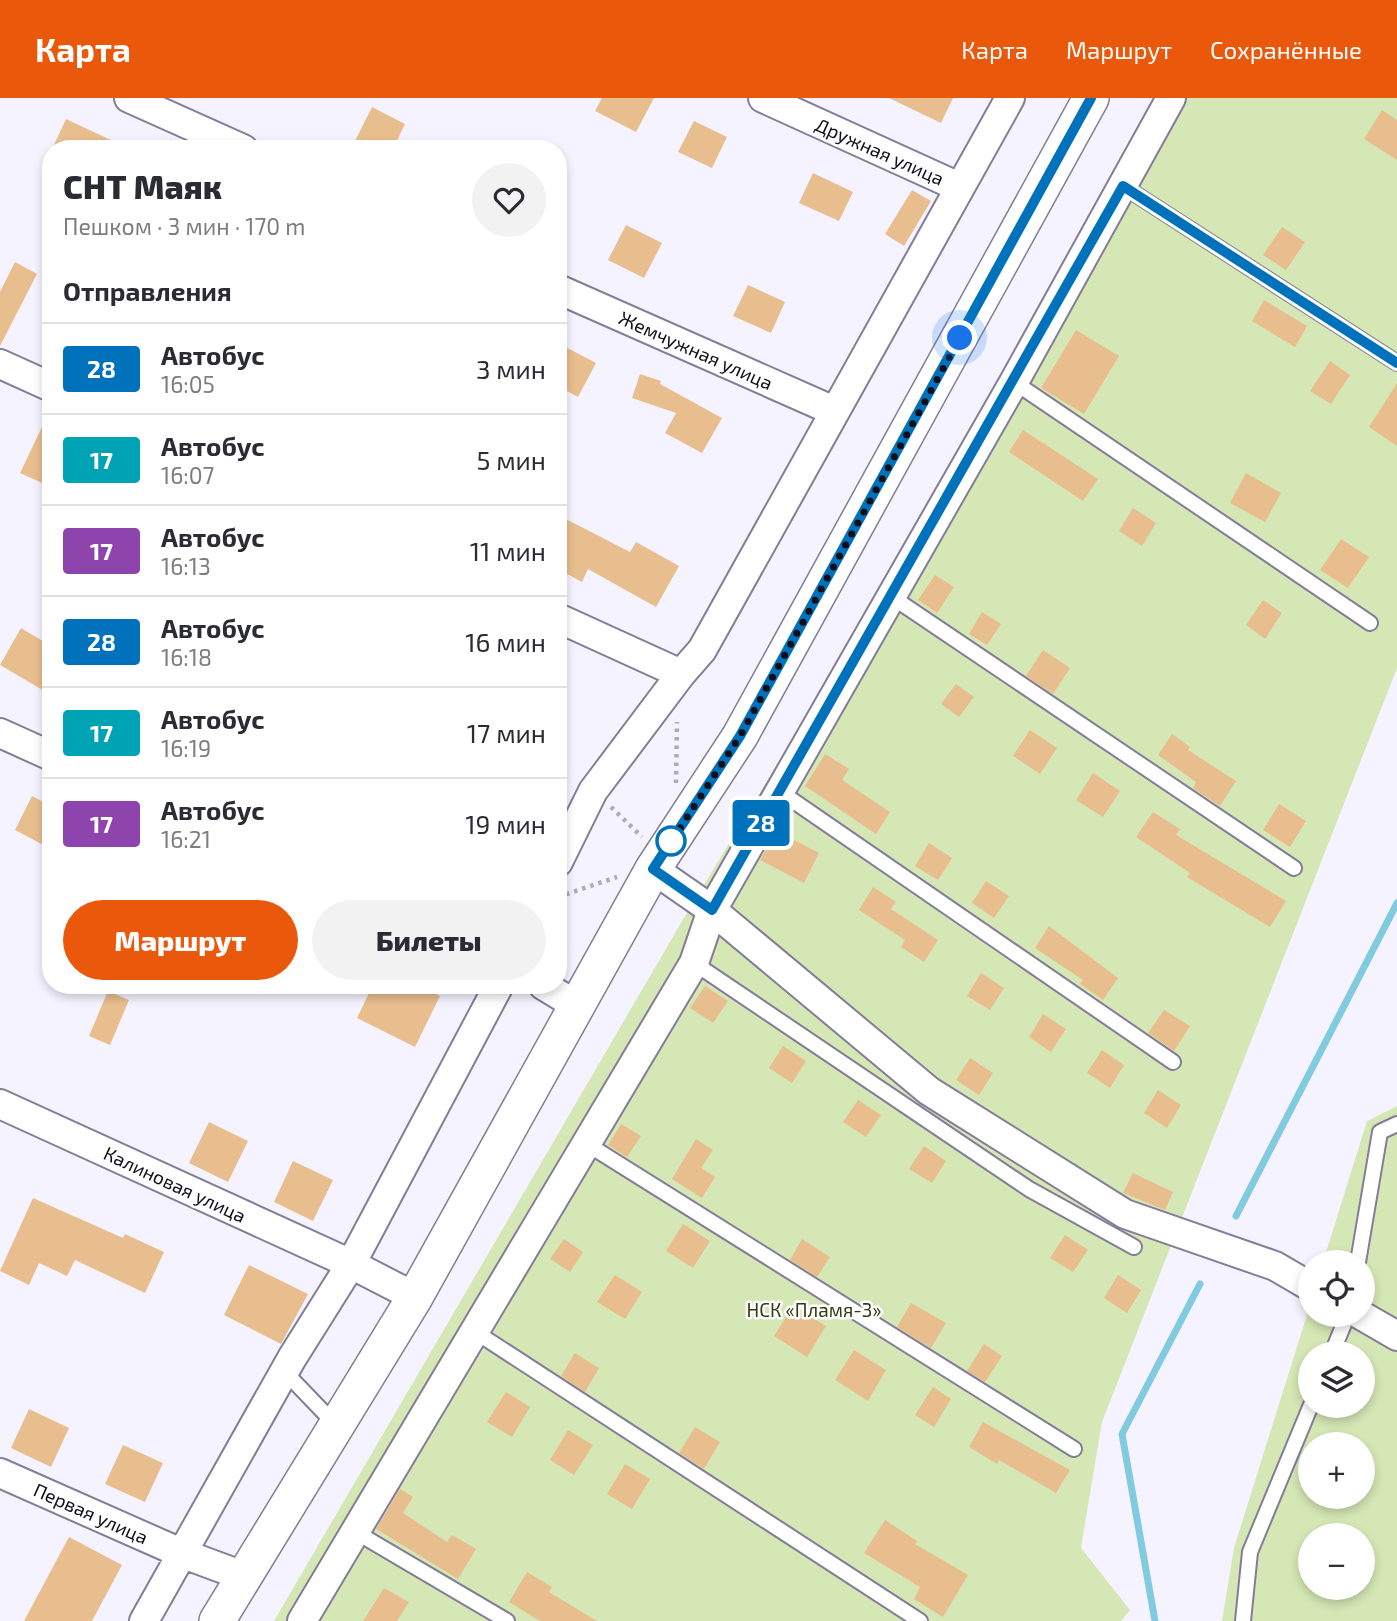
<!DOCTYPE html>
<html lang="ru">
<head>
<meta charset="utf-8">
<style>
	body { margin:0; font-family:"Exo 2",sans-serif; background:#f2f2f3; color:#2b2b33; height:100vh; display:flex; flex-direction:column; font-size:26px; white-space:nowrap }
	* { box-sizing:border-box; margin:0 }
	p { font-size:23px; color:#7c7c81 }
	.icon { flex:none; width:38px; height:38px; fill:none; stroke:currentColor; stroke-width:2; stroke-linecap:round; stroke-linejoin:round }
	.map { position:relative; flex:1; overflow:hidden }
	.details { position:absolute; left:42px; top:42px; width:525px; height:854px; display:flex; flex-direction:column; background:#fff; border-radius:28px; box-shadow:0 4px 10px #0003 }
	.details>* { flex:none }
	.badge { padding:0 14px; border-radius:5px; font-size:24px; line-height:46px }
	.buttons { position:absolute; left:1298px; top:1152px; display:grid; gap:14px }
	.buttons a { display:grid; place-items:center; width:77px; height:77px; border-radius:50%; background:#fff; box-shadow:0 4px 10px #0003; font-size:35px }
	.you { position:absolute; width:35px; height:35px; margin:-18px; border:5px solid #fff; border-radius:50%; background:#1a73e8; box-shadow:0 0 0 10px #1a73e833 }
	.map>.badge { position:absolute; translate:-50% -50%; box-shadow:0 0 0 4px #fff }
	h2 { padding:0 21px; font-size:26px; line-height:63px }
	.round { display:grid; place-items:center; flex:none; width:74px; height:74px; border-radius:37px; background:#f2f2f3 }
	.overview { display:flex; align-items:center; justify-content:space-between; height:119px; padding:0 21px }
	h1 { font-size:33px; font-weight:800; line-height:52px }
	.button { display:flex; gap:14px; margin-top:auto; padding:14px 21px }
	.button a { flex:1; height:80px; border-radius:42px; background:#ea580c; color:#fff; font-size:28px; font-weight:800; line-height:80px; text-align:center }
	.button a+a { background:#f2f2f3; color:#2b2b33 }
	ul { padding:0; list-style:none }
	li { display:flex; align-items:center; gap:21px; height:91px; padding:0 21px; border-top:2px solid #e1e1e2 }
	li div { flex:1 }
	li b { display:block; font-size:26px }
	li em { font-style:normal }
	li .badge { min-width:77px; font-weight:700; text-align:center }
	header { display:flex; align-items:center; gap:42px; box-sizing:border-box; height:98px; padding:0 35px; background:#ea580c; color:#fff }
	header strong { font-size:33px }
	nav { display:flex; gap:38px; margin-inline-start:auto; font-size:24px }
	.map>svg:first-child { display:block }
	.green { fill:#d5e7b5; fill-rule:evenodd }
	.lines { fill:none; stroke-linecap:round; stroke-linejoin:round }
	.stream { stroke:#81cbe1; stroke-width:7 }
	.building { fill:#e9be8e }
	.service-casing { stroke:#837d97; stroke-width:18 }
	.minor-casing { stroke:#837d97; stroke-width:32 }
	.tertiary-casing { stroke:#837d97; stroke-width:38 }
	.path { stroke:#adabb6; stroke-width:4.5; stroke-dasharray:3.5 5; stroke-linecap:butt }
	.service { stroke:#fff; stroke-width:14 }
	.minor { stroke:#fff; stroke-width:28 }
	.tertiary { stroke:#fff; stroke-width:35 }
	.line-casing { stroke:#fff; stroke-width:16 }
	.line { stroke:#0072bc; stroke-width:10 }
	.walk { stroke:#110e18; stroke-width:7; stroke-dasharray:0 12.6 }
	.stop-dot { fill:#fff; stroke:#0072bc; stroke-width:3.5 }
	.labels { text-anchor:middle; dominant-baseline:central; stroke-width:5; stroke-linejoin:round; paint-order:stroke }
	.street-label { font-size:19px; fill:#110e18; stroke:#fff }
	.park-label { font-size:19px; fill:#303c12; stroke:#fff }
</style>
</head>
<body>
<header>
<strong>Карта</strong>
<nav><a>Карта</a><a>Маршрут</a><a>Сохранённые</a></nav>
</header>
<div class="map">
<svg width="1397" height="1523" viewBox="0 0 1397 1523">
	<rect width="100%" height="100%" fill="#f5f3ff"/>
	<path class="green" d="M1183,0h214v570l-295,754 -21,126 49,62 -9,11h-847l414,-710z
		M1397,1008v515h-175l12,-73 77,-246v12h52v-52h-40l44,-141zM1311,1255h52v52h-52zM1311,1346h52v52h-52zM1311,1437h52v52h-52z"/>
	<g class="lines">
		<path class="stream" d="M1236,1118l161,-313
			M1155,1523l-33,-187 78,-150"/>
	</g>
	<path class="building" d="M602,0h52l-18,34 -41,-21z
		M889,0h64l-12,25z
		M372,9l33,17 -12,25h-27l-12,-6z
		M1382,12l15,10v40l-33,-21z
		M66,21l64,30h-78z
		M694,23l33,16 -15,31 -34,-16z
		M813,75l40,19 -14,29 -40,-18z
		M912,92l19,11 -27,45 -19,-12z
		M626,127l36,18 -18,35 -36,-18z
		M1282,129l23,15 -19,28 -23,-15z
		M15,164l22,12 -37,72v-54z
		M748,187l37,17 -14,31 -38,-17z
		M1264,202l43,26 -12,21 -43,-26z
		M1076,232l43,26 -35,58 -43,-26z
		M558,245l38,20 -18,34 -20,-11z
		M1330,263l20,14 -19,29 -21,-13z
		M640,276l21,7 -1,3 62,34 -20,35 -37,-20 11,-20 -44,-15z
		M1397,285v63l-28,-19z
		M51,310v79l-31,-14z
		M1023,332l75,49 -15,22 -74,-49z
		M1246,375l35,20 -16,29 -35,-19z
		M1133,410l23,15 -14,23 -23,-15z
		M558,417l72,37 6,-10 43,24 -23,41 -68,-38 -6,13 -24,-13z
		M1341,441l28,18 -21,31 -28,-18z
		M935,477l19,12 -17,26 -19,-13z
		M1263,502l19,13 -17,26 -19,-14z
		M982,514l19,12 -14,21 -18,-11z
		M21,530l30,18v49l-51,-30z
		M1043,552l27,18 -17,26 -27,-18z
		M956,586l18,13 -15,20 -18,-13z
		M1030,632l27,18 -17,26 -27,-18z
		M1172,636l18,13 -2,3 48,31 -16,25 -27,-18 3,-6 -38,-27z
		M825,656l24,15 -7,11 48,32 -14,22 -71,-48z
		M1093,675l27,18 -17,26 -27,-17z
		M32,698l19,10v43l-36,-19z
		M1279,706l27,17 -16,26 -27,-17z
		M1153,714l27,17 -4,6 110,66 -16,26 -83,-50 3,-4 -54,-36z
		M777,733l42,22 -15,30 -44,-23z
		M929,745l23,15 -14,22 -23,-14z
		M986,783l23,15 -15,22 -22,-15z
		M873,789l23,15 -5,7 47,31 -14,22 -23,-15 4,-7 -46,-30z
		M1049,828l69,52 -15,22 -23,-16 3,-4 -48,-32z
		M981,875l23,15 -14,22 -23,-14z
		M373,887h45l22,11 -25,51 -58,-29z
		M705,888l23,15 -15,22 -23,-15z
		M108,893l21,9 -19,45 -21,-9z
		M1164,912l26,16 -16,25 -26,-18z
		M1043,916l23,15 -15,23 -22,-15z
		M783,948l23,15 -14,22 -23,-15z
		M1102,952l22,15 -14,23 -23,-15z
		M970,960l23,15 -14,22 -23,-15z
		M1158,992l23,15 -14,23 -23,-15z
		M858,1002l23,15 -15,22 -23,-15z
		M209,1024l39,19 -20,41 -39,-19z
		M621,1026l20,12 -14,21 -19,-12z
		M696,1041l17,11 -12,18 14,9 -13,21 -30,-19z
		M924,1048l22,15 -14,22 -23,-14z
		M293,1063l40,19 -20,41 -39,-19z
		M1133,1075l40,19 -8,18 -42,-17z
		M33,1100l90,40 2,-4 39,18 -19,41 -70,-33 -8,16 -28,-13 -10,22 -29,-14z
		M683,1126l27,17 -17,27 -27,-17z
		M1065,1137l23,15 -15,22 -23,-14z
		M564,1141l19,13 -13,20 -20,-13z
		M802,1141l28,18 -13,20 -27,-17z
		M249,1167l59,29 -27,50 -57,-29z
		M615,1177l27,17 -17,27 -28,-17z
		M1118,1177l23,15 -14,23 -23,-15z
		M911,1205l35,20 -15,25 -34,-21z
		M793,1208l33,20 -19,31 -33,-21z
		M984,1246l18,12 -17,26 -18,-11z
		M854,1252l32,20 -18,31 -33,-21z
		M575,1255l24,15 -14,24 -24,-16z
		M933,1289l18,12 -17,28 -19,-12z
		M506,1294l24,15 -18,30 -25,-15z
		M29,1311l40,19 -18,39 -40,-19z
		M983,1324l87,48 -14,23 -57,-33 -2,4 -28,-17z
		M695,1329l25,15 -16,27 -25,-16z
		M568,1332l25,15 -19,30 -24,-15z
		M123,1347l40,18 -18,39 -40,-18z
		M625,1366l25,15 -18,30 -25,-15z
		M400,1391l13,8 -10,16 44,29 5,-7 24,14 -18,30 -82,-50z
		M885,1422l32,21 -2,3 53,31 -25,42 -29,-18 6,-12 -56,-34z
		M69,1439l53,28 -30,56h-68z
		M527,1474l25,15 -3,5 48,29h-57l-31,-19z
		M384,1490l25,14 -12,19h-34z"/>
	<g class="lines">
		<g class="service-casing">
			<path id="service" d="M1123,88l274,177
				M1014,284l356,241
				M892,499l402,271
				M779,693l394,271
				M694,865l335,226 105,58
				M587,1046l487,305
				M1358,1164l22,-130 17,-8
				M474,1233l446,290
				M1332,1255l16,-39
				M284,1273l51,53
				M354,1433l153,90
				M1243,1523l7,-69 61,-147"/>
		</g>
		<g class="minor-casing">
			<path id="minor" d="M129,0l114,51
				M763,0l196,89
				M558,191l276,122
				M0,266l51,23
				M558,520l123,56
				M0,635l51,23
				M558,764l35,-71 88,-117 21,-24 308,-552
				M653,771l59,41 217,181 196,123 150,52 36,21
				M543,887l36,22
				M0,1006l351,160 64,33
				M1359,1216l38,22
				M0,1375l181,80 62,23
				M144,1523l148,-263 59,-94 148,-279
				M302,1523l392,-658 18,-53 302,-528 157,-284"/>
		</g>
		<g class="tertiary-casing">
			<path id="tertiary" d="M217,1523l198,-324 238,-428 87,-133 351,-638"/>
		</g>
		<path class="path" d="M676,685l1,-61
			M611,709l31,30
			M558,799l59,-20"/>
		<use href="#service" class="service"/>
		<use href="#minor" class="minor"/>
		<use href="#tertiary" class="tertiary"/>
	</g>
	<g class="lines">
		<g class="line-casing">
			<path id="line" d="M1091,0l-351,638 -87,133 59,41 411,-724 274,177"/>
		</g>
		<use href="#line" class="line"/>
		<path class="walk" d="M671,743l-2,4 71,-109 220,-398"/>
	</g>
	<circle class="stop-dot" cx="671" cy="743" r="14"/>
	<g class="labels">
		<g class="street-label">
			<text transform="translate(880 53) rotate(24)">Дружная улица</text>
			<text transform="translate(696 252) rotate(24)">Жемчужная улица</text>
			<text transform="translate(175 1086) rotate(25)">Калиновая улица</text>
			<text transform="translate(91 1415) rotate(24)">Первая улица</text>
		</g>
		<g class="park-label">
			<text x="814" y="1211">НСК «Пламя-3»</text>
		</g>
	</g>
</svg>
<div class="buttons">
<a><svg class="icon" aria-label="locate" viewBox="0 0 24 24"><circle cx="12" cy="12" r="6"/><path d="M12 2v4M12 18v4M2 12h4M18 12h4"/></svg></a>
<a><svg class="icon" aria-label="layers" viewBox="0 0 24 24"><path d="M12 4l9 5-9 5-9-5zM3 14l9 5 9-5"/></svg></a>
<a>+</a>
<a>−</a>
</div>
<div class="you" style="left:960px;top:240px"></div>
<b class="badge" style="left:761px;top:725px;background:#0072bc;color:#fff">28</b>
<section class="details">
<div class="overview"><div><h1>СНТ Маяк</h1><p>Пешком · 3 мин · 170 m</p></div><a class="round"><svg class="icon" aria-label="heart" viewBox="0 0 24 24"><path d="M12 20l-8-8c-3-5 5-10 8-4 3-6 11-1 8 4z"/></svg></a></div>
<h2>Отправления</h2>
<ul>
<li><span class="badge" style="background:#0072bc;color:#fff">28</span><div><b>Автобус</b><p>16:05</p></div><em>3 мин</em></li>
<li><span class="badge" style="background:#00a3b4;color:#fff">17</span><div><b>Автобус</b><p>16:07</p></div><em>5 мин</em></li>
<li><span class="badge" style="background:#8e44ad;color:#fff">17</span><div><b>Автобус</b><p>16:13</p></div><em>11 мин</em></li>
<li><span class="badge" style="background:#0072bc;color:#fff">28</span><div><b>Автобус</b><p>16:18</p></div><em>16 мин</em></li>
<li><span class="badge" style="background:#00a3b4;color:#fff">17</span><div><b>Автобус</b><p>16:19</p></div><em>17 мин</em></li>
<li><span class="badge" style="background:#8e44ad;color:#fff">17</span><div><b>Автобус</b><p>16:21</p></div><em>19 мин</em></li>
</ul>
<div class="button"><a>Маршрут</a><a>Билеты</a></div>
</section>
</div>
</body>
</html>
